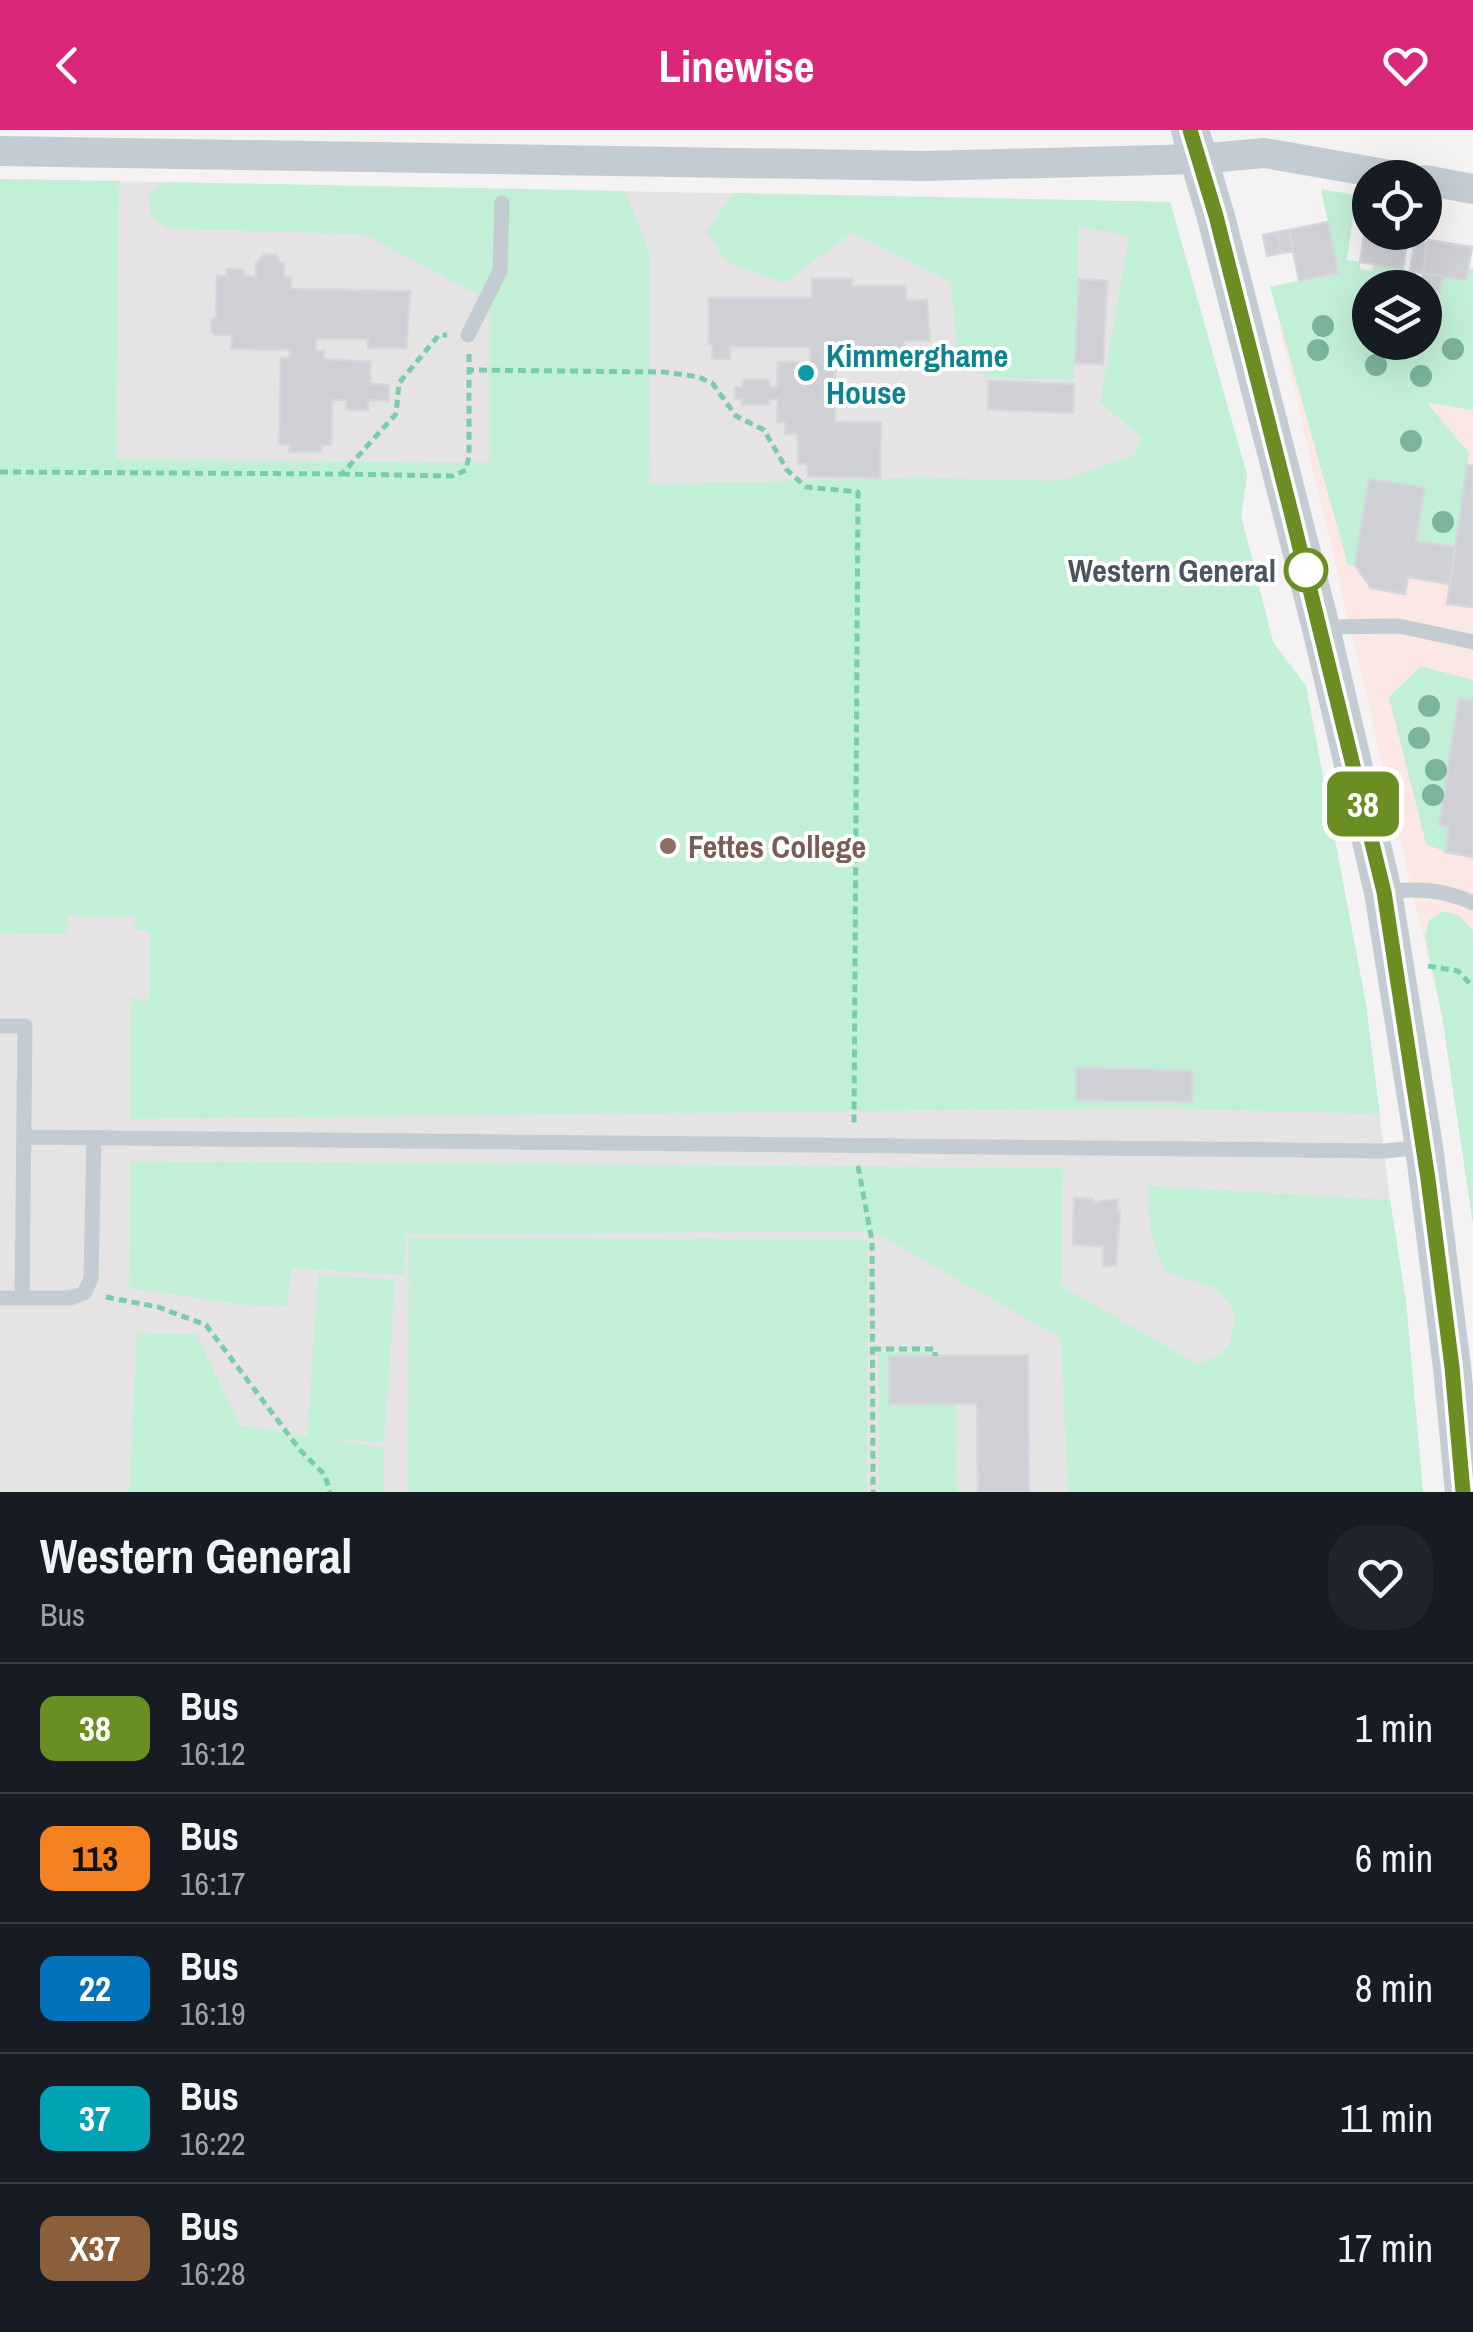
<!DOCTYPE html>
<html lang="en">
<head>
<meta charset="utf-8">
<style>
	body { margin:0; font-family:"Archivo Narrow",sans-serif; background:#20242c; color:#f1f3f6; height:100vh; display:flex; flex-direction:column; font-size:38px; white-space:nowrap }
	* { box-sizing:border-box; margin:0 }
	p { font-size:32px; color:#9ea1a6 }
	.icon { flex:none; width:55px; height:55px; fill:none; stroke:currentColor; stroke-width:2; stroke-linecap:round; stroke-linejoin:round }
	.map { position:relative; height:1362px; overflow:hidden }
	.sheet { display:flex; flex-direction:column; background:#171b24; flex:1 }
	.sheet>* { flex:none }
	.badge { padding:0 20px; border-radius:15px; font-size:35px; line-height:65px }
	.tools { position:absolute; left:1352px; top:30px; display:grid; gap:20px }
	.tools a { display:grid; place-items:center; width:90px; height:90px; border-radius:50%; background:#171b24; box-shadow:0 10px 40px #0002; font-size:50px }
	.map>.badge { position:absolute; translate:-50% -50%; box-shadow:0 0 0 5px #fff }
	.round { display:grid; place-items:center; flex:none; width:105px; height:105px; border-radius:40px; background:#20242c }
	.headline { display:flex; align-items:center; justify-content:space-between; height:170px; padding:0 40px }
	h1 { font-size:48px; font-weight:800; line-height:75px }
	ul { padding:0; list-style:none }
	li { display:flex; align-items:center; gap:30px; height:130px; padding:0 40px; border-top:2px solid #363941 }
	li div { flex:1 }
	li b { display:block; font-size:38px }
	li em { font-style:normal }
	li .badge { min-width:110px; font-weight:700; text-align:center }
	header { display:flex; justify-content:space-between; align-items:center; height:130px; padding:0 40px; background:#db2777; color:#fff; font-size:45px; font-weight:800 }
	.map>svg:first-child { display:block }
	.education { fill:#e5e3e4 }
	.medical { fill:#fbe7e4 }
	.green { fill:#c2f0d6 }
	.building { fill:#ced0d6; stroke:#d6d7dd; stroke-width:2.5 }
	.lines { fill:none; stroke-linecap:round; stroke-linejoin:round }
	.path { stroke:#79cea9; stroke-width:5; stroke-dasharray:8 5; stroke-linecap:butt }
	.service { stroke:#c3cbd3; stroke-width:15 }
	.minor { stroke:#c3cbd3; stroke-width:30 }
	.tertiary { stroke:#c3cbd3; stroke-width:38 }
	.tree { fill:#7bb49b }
	.line-casing { stroke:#fff; stroke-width:22 }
	.line { stroke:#6b8e23; stroke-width:15 }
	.culture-dot { fill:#0f9aa8; stroke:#fff; stroke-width:4 }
	.stop-dot { fill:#fff; stroke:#6b8e23; stroke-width:5 }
	.education-dot { fill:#8d6e63; stroke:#fff; stroke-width:4 }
	.labels { text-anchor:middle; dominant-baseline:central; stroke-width:8; stroke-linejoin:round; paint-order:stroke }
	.culture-label { font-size:32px; font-weight:bold; fill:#0d838f; stroke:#fff; text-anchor:start }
	.stop-label { font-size:32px; font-weight:bold; fill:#49545f; stroke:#fff; text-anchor:end }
	.education-label { font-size:32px; font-weight:bold; fill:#785e54; stroke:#fff; text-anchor:start }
</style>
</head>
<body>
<header><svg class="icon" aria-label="back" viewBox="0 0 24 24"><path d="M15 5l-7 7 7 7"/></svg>Linewise<svg class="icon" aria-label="heart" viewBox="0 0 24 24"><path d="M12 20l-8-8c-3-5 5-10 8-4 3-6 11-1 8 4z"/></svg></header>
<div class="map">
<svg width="1473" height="1362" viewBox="0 0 1473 1362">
	<rect width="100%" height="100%" fill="#f4f2f2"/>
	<path class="education" d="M0,49l1170,23 77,273 -6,41 32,126 33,44 60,319 24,195 16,102 17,190h-1423z"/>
	<path class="medical" d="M1280,199l193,53v842l-31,-208z"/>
	<path class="green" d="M0,49l119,2 -3,278 373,4v-162l-123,-66 -199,-7 -16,-11 -3,-23 16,-12 461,9 25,64 -1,229 269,-6 142,3 75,-26 6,-18 -41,-35 29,-166 -50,-10 -6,154 -84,-3 -31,-15 -7,-80 -99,-49 -68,50 -57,-21 -21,-31 28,-38 436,9 77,273 -6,41 32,126 33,44 60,319 14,109 -229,-6 -1021,11 1,-121 18,2 1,-69 -15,-1v-14l-67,-1 -1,19 -67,-1z
		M1321,59l35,6 -9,65 13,2v7l12,2 2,-7 36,7 -2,10 13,2 -1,4 -50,1v54h55v-53l14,2 3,-15 24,4 2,-12 5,1v141l-46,-7 42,50 -14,94 -39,-6 9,-53 -56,-9 -14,86h-7l-78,-278 68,-15z
		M1421,536l52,14v21l-14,-1 -20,124 10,3 -4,25 -19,-8 -37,-147z
		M1443,781l17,5 13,15v293l-31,-208 -17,-80 4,-16z
		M130,1031l933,7 -2,118 136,78c33,-11 37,-21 37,-54l-19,-23 -48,-14c-17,-30 -19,-53 -19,-87l242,14 16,102 17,190h-355l-7,-154 -189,-107 -466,3 -2,41 -112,-7 -5,38 -40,-1 -118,-17z
		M409,1107l459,3 -1,252h-459z
		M318,1145l77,5 -11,162 -56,-3 56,9v44h-255l8,-159 59,1 45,92 66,10z
		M879,1222h53l-43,51 67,1 1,88h-78z"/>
	<path class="building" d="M1328,92l10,51 -39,8 -10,-51z
		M1289,100l4,21 -12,2 -4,-21z
		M1365,100l43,6 -5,33 -43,-7z
		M1277,102l4,21 -14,3 -4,-21z
		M1428,110l44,7 -6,33 -43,-7z
		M1415,111l12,2 -4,30 -13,-2z
		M264,125h12l4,8h4v14h7v12l119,2 -4,57h-38v-9h-52v12h8v8l46,3v22l19,1v16l-21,-1v10h-22v-10h-14l-1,45h-9l-1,7h-32l1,-7 -11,-1 2,-86h9v-8l-59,-1 1,-14h-16l-5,-4v-11l5,-3 1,-41h10v-7l17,1v6l12,1v-14z
		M1423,143l19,3 -2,16 -20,-4z
		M812,149h40v7h54v14h21l3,41h-26l-1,22h-22v4h-46v55l46,1 -1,55 -72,-1 -1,-13h-9v-30h-13v-12h-8l1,-23h-8l-1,6h-27v-6h-7v-12h7l1,-8 26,1 1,7h7l1,-25h32v-15l-80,-1v13h-18l1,-15h-4v-46h103z
		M1079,149l28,2 -4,83 -28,-1z
		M989,251l85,3 -1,29 -85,-4z
		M1467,335l6,1v141l-26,-3z
		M1369,349l56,9 -9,53 39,6 -5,37 -42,-7 -3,17 -34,-6 -16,-23z
		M1459,569l14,2v156l-28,-5 4,-25 -10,-2z
		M1076,938l116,3v31l-116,-2z
		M1074,1068l19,1v4l25,-4v12h2l-4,55h-13v-20l-30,-1z
		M1028,1225l1,137h-51l-1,-89 -88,1v-48z"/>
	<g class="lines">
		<path class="path" d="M469,224v16l195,2 35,5 14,7 23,32 28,14 23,40 19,17 52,5 -4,634
			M0,342l342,2 54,-60 3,-31 40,-48h8
			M342,344l111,2 13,-6 3,-14v-86
			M1428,836l30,5 15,16
			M858,1036l14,75 1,251
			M106,1167l52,10 48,18 94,125 25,25 5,17
			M873,1219h62v7"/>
		<path class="service" d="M468,205l32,-64 2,-68
			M1324,497l75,-1 74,16
			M1383,762c32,-4 61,-3 90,11
			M0,896h25l-3,272h-22
			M24,1007l1361,14 39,-4
			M22,1168h48l14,-5 7,-14 3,-141"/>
		<path class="minor" d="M0,21l924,15 274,-7 66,-6 144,25
			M1425,50l48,9"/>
		<path class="tertiary" d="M1190,0l26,87 105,411 62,264 41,255 28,220 12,125"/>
	</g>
	<g class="tree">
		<circle cx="1323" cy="196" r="11"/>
		<circle cx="1453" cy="219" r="11"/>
		<circle cx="1318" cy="220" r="11"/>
		<circle cx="1376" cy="235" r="11"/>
		<circle cx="1421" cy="246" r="11"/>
		<circle cx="1411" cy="311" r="11"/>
		<circle cx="1443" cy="392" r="11"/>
		<circle cx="1429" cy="576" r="11"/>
		<circle cx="1419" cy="608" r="11"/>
		<circle cx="1436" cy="640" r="11"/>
		<circle cx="1433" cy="665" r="11"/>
	</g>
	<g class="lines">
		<g class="line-casing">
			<path id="line" d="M1190,0l26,86 76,300 92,376 44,287 24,188 11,125"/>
		</g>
		<use href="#line" class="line"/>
	</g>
	<circle class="culture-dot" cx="806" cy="243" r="10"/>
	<circle class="stop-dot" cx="1306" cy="440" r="20"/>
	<circle class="education-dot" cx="668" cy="716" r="10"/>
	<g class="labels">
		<g class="culture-label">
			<text x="826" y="225">Kimmerghame<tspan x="826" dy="37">House</tspan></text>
		</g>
		<g class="stop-label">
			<text x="1276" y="440">Western General</text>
		</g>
		<g class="education-label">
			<text x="688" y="716">Fettes College</text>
		</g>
	</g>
</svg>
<div class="tools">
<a><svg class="icon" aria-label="locate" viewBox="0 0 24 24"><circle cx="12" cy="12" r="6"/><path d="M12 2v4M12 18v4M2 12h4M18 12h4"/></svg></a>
<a><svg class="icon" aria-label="layers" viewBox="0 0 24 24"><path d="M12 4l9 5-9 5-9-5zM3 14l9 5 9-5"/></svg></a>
</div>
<b class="badge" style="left:1363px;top:674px;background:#6b8e23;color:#fff">38</b>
</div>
<section class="sheet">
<div class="headline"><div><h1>Western General</h1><p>Bus</p></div><a class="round"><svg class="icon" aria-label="heart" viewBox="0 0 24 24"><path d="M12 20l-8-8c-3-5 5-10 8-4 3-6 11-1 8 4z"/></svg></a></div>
<ul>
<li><span class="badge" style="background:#6b8e23;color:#fff">38</span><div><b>Bus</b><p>16:12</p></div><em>1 min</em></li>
<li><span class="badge" style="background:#f58220;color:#111">113</span><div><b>Bus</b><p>16:17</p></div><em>6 min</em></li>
<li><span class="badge" style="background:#0072bc;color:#fff">22</span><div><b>Bus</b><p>16:19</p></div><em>8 min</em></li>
<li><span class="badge" style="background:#00a3b4;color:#fff">37</span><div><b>Bus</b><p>16:22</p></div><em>11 min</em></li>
<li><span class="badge" style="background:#8b5e3c;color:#fff">X37</span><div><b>Bus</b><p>16:28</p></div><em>17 min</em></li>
</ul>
</section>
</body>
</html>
